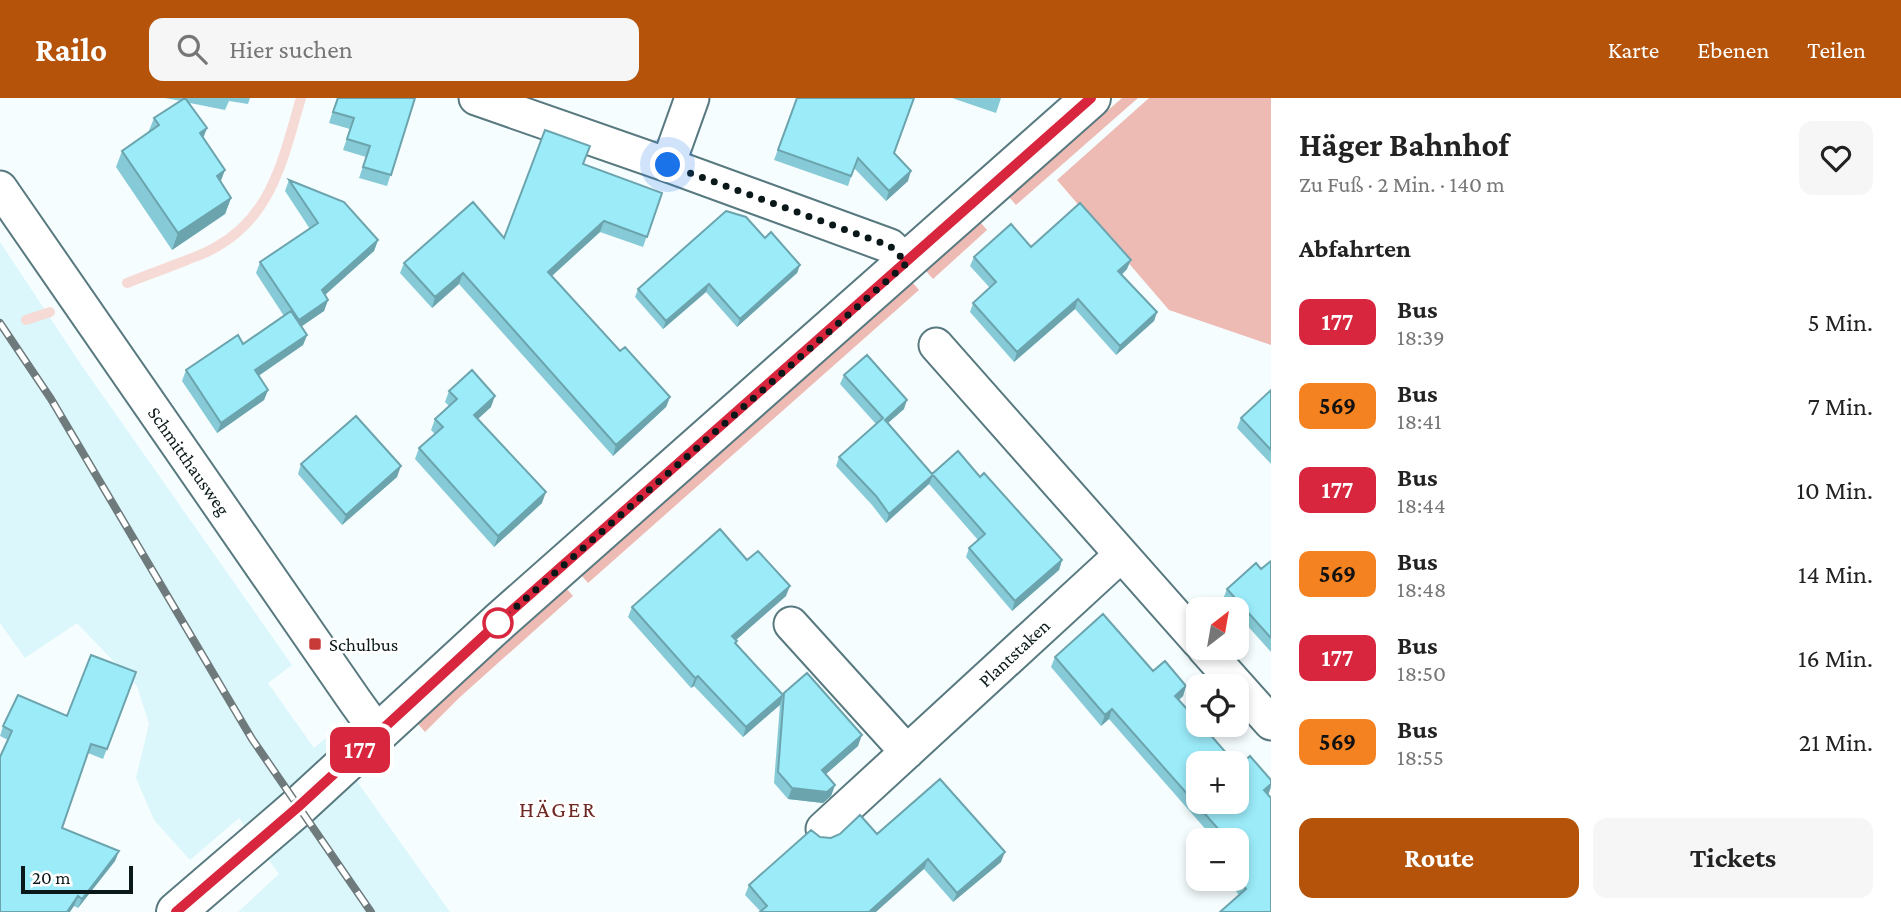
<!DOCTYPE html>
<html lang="de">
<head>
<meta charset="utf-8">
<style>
	body { margin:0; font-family:"Crimson Pro",serif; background:#f6f6f6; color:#222; height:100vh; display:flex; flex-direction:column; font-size:26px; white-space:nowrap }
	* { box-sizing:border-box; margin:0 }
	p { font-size:23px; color:#767676 }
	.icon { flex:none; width:38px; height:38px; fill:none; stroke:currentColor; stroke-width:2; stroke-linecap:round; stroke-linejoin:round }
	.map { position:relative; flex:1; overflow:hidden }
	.side { display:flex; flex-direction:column; background:#fff; width:630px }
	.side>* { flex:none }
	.badge { padding:0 14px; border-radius:10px; font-size:24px; line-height:46px }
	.needle { width:46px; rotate:31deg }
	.fabs { position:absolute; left:1186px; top:499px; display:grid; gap:14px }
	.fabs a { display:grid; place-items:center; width:63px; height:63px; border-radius:14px; background:#fff; box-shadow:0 4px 10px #0003; font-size:35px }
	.scale { position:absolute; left:21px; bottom:18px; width:112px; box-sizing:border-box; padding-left:7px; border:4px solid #0a181a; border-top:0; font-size:19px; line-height:24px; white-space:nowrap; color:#0a181a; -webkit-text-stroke:5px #fff; paint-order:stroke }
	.you { position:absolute; width:35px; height:35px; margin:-18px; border:5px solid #fff; border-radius:50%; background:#1a73e8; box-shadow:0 0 0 10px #1a73e833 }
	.map>.badge { position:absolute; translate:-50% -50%; box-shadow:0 0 0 4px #fff }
	h2 { padding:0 28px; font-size:26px; line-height:63px }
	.round { display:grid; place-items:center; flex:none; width:74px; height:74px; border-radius:14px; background:#f6f6f6 }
	.headline { display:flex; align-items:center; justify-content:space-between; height:119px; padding:0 28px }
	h1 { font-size:33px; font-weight:700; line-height:52px }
	.action { display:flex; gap:14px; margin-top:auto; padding:14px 28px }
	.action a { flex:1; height:80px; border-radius:14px; background:#b45309; color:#fff; font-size:28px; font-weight:700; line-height:80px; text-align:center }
	.action a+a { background:#f6f6f6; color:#222 }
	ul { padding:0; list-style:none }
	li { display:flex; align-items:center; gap:21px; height:84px; padding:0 28px }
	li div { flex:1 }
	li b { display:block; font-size:26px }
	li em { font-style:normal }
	li .badge { min-width:77px; font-weight:700; text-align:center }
	header { display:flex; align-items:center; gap:42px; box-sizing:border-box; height:98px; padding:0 35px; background:#b45309; color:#fff }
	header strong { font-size:33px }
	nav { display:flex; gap:38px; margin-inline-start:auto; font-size:24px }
	.search { width:490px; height:63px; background:#f6f6f6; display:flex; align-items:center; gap:18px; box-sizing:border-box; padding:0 24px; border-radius:14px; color:#767676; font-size:26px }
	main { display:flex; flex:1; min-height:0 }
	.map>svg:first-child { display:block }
	.built { fill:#dbf7fc }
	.green { fill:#eebab4 }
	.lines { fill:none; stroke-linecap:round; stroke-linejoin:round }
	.stream { stroke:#f6dad6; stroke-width:10 }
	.street-casing { stroke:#58797f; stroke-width:37 }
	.secondary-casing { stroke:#58797f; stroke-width:42 }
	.street { stroke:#fff; stroke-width:33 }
	.secondary { stroke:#fff; stroke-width:38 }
	.rail-casing { stroke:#6f7a7c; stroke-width:8 }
	.rail { stroke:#fff; stroke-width:5; stroke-dasharray:16; stroke-linecap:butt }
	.wall { fill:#85cad6 }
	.shaded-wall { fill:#6ca4ae }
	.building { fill:#9bebf9; stroke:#6ca4ae; stroke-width:2 }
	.line-casing { stroke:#fff; stroke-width:16 }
	.line { stroke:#d7263d; stroke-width:10 }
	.walk { stroke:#0a181a; stroke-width:7; stroke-dasharray:0 12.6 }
	.stop-dot { fill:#fff; stroke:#d7263d; stroke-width:3.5 }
	.poi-dot { fill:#c83a37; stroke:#fff; stroke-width:2.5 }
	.labels { text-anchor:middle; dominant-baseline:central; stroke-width:5; stroke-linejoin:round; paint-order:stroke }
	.street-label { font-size:19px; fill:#0a181a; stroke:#fff }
	.poi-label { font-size:19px; fill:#0a181a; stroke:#fff; text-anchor:start }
	.quarter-label { font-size:23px; letter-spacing:2px; fill:#6f2925; stroke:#fff }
</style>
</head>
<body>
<header>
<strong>Railo</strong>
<div class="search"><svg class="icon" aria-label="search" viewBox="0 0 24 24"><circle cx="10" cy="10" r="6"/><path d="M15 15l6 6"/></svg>Hier suchen</div>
<nav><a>Karte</a><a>Ebenen</a><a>Teilen</a></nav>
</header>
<main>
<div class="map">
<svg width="1271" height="814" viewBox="0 0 1271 814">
	<rect width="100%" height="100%" fill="#f6fdfe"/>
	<path class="built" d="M0,144l82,124 210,299 -24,18 46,65 12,-10 124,174h-212l41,-38 -40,-56 -49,42 -36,-40 -18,-42 13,-54 -12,-38 -60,-63 -52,35 -25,-35z"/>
	<path class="green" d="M1122,0h16l-122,107 -7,-8z
		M1149,0h122v247l-102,-35 -112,-130z
		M981,125l6,7 -54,49 -7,-8z
		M913,185l6,7 -331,293 -6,-7z
		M567,491l6,7 -114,102 -34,34 -7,-8 2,-3z"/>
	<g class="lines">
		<path class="stream" d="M127,185c20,-8 40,-15 60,-23 9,-4 20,-7 29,-13 57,-31 68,-92 85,-149
			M26,222l24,-8"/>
		<g class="street-casing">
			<path id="street" d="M476,0l192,67 222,81 17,17
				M668,67l24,-67
				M0,90l355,513 23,32
				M936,247l263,297
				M791,526l116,128
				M1204,550l67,75
				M823,731l298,-274"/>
		</g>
		<g class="secondary-casing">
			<path id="secondary" d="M176,814l122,-105 202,-186 591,-523"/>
		</g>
		<use href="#street" class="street"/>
		<use href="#secondary" class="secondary"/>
		<g class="rail-casing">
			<path id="rail" d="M0,225l51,76 201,340 119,173"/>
		</g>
		<use href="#rail" class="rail"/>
	</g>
	<path class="wall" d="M165,0h85l-2,6 -19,-3 -4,9 -35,-7 31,79 10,16 -6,16 -53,36 -56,-83 6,-16 26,-18 6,-15 27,-17z
		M337,0h78l-28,88 -28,-8 7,-21 -23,-7 7,-21 -21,-6z
		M797,0l97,55 14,28 -22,20 -32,-33 -6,18 -74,-26z
		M952,0h49l-5,15z
		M583,66l79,29 -19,54 -43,-15 -48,44 68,75 50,46 -4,10 -53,49 -154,-172 -27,24 -32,-35 4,-10 100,-25z
		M289,82l89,60 -4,11 -49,44 3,5 -4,11 -23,15 6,9 -4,10 -45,31 10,14 -4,10 -47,33 -35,-52 4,-11 57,-26 41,-28 -28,-43 4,-11 50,-33 -25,-38z
		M765,140l35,27 -3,8 -60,54 -31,-35 -43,37 -28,-32 3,-8z
		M1031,149l96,22 -5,6 35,37 -3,9 -38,34 -41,-46 -61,53 -44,-50 3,-9 17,-15 -20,-22 4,-9z
		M844,277l60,34 -16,14 44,51 48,3 82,83 -3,10 -47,41 -46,-54 3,-9 9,-8 -49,-56 -43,39 -14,-18 -36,-39 3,-9 37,-33 -36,-40z
		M1271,292v74l-34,-36 4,-10z
		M449,293l42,16 -13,12 64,84 -48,44 -79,-88 4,-11 16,-14 -4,-4 4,-11 14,-13 -4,-4z
		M301,366l96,13 -55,48 -44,-51z
		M747,462l39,36 -50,44v3l47,52 1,-2 74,53 -32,28 9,11 -4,11 -8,7 -35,-4 -14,-16 6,-79 -37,33 -49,-51 -3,2 -63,-71 4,-10z
		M1271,463v91l-34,-38v-5h-4l-10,-10 4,-10 34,-20z
		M1055,559l98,14 33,15 -3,10 -4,4 20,63 72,17v8l-3,6 3,118 -32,-17 -14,-17h12v-38h-22l-106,-121 -8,7 -50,-59z
		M136,574l-33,87 -15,-6 -26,75 57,23 -4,10 -37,47 -4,-2 -66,-166 -8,-4 3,-10 64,-10z
		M877,736l124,28 -48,40 -29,-33 -163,43 -16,-17 4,-10 71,-48 11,1z"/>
	<path class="shaded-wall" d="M207,30l-6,16 -1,-11z
		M225,72l-6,16 -2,-10z
		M911,73l-3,10 -22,20 3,-10z
		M231,100l-6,16 -53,36 6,-17z
		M604,123l-4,11 -55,50 3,-10z
		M378,142l-4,11 -56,50 4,-11z
		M1131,162l-4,9 -12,11 3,-9z
		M800,167l-3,8 -60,54 3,-8z
		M463,175l-4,11 -27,24 3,-11z
		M709,186l-3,8 -43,37 3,-8z
		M1078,201l-3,10 -61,53 3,-10z
		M328,202l-4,11 -29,20 4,-11z
		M1157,214l-3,9 -38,34 4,-9z
		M307,237l-4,10 -52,36 4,-11z
		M268,292l-4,10 -47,33 4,-10z
		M495,298l-4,11 -21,19 4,-11z
		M670,299l-4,10 -53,49 3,-11z
		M907,302l-3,9 -23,20 4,-9z
		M401,368l-4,11 -55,48 4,-10z
		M933,377l-4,9 -43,39 3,-9z
		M546,394l-4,11 -48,44 4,-11z
		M1062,462l-3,10 -47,41 3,-10z
		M790,488l-4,10 -57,50 3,-10z
		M698,578l-4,10 -3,2 4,-10z
		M1186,588l-3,10 -11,10 3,-10z
		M783,597l-3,10 -37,32 3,-10z
		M1112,611l-3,10 -8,7 4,-11z
		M862,637l-4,11 -40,35 4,-11z
		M1271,686l-2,9 -9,8 4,-11z
		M835,687l-4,11 -8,7 -35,-4 4,-11z
		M119,753l-4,10 -37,47 4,-9z
		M1005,754l-4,10 -48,40 4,-9z
		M928,761l-4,10 -48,43h-7z
		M78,798l-4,10 -4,6h-3z"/>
	<path class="building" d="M185,0l22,30 -7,5 25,37 -8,6 14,22 -53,35 -56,-82 37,-26 -5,-7z
		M338,0h77l-24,77 -28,-8 7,-21 -23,-7 7,-21 -21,-6z
		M797,0h117l-20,55 17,18 -22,20 -31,-33 -7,18 -73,-26z
		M545,32l45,16 -7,18 79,29 -15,44 -43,-16 -56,51 72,79 5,-4 45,50 -54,48 -153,-172 -28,24 -31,-34 69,-61 31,36z
		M289,82l55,22 34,38 -56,50 6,10 -29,20 -39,-58 58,-39z
		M1080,105l51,57 -13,11 39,41 -37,34 -42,-47 -61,53 -44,-49 23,-21 -22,-25 37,-33 20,23z
		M726,113l20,6 19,21 6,-6 29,33 -60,54 -31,-35 -43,37 -28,-32z
		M291,213l16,24 -52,35 13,20 -47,33 -35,-53 52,-35 5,9z
		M867,257l40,45 -22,20 47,54 26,-23 22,26 4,-4 78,87 -47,41 -46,-53 16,-14 -52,-59 -44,39 -13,-18 -37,-39 44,-39 -39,-43z
		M472,272l23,26 -21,19 72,77 -48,44 -79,-88 24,-21 -8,-8 22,-20 -8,-8z
		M1271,292v60l-30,-32z
		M356,318l45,50 -55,49 -45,-51z
		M720,431l27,31 11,-9 32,35 -58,50 5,5 -2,2 48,52 -37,32 -48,-51 -3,2 -63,-71z
		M1271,463v77l-44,-49 29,-26 5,6z
		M1103,516l50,57 12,-10 21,25 -11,10 24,26v2h2l34,39h-36v39h38v-36l1,1 12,-11 21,24v4l-7,6 7,8v114h-51l26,-23 -9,-11v-38h-9l-116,-131 -7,6 -50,-58z
		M91,557l45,17 -29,77 -16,-5 -29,84 57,23 -37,48 -4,-3 -11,16h-67v-155l12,-26 -9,-5 15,-31 49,21z
		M807,575l55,62 -40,35 13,15 -8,7 -35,-4 -14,-16 6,-79z
		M940,681l65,73 -48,41 -29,-34 -59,53h-109l7,-6 -18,-21 62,-55 9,7 11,1 9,-4 20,-19 17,19z"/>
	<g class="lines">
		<g class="line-casing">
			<path id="line" d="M176,814l122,-105 202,-186 591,-523"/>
		</g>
		<use href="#line" class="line"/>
		<path class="walk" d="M498,525l409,-360 -17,-17 -222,-81"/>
	</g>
	<circle class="stop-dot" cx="498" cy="525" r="14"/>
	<rect class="poi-dot" x="308" y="539" width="14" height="14" rx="3.5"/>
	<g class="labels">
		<g class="street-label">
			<text transform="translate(189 363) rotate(55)">Schmitthausweg</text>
			<text transform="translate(1014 555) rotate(-43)">Plantstaken</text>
		</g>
		<g class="poi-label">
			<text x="329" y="546">Schulbus</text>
		</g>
		<g class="quarter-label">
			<text x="558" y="711">HÄGER</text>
		</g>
	</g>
</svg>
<div class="fabs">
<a><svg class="needle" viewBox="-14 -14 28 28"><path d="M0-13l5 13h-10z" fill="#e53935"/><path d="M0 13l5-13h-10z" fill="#767676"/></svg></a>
<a><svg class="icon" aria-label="locate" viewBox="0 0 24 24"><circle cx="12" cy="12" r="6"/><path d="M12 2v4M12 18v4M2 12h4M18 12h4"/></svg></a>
<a>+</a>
<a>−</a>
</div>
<div class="scale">20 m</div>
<div class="you" style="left:668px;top:67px"></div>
<b class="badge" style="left:360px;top:652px;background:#d7263d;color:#fff">177</b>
</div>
<section class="side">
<div class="headline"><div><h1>Häger Bahnhof</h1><p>Zu Fuß · 2 Min. · 140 m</p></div><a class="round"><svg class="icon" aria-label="heart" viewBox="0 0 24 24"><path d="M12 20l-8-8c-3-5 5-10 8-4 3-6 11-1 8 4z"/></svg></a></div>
<h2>Abfahrten</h2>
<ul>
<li><span class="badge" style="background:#d7263d;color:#fff">177</span><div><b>Bus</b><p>18:39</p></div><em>5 Min.</em></li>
<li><span class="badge" style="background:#f58220;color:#111">569</span><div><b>Bus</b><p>18:41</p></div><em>7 Min.</em></li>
<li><span class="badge" style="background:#d7263d;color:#fff">177</span><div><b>Bus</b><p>18:44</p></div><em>10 Min.</em></li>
<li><span class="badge" style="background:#f58220;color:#111">569</span><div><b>Bus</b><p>18:48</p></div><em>14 Min.</em></li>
<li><span class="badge" style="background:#d7263d;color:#fff">177</span><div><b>Bus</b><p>18:50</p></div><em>16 Min.</em></li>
<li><span class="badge" style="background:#f58220;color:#111">569</span><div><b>Bus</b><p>18:55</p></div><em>21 Min.</em></li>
</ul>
<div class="action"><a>Route</a><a>Tickets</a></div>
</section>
</main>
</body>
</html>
